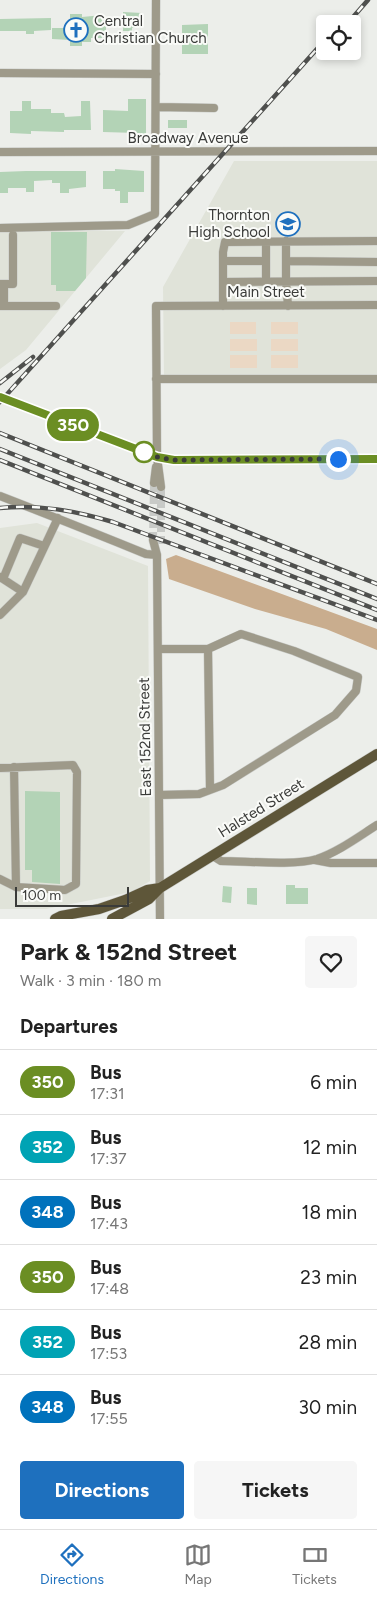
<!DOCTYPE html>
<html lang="en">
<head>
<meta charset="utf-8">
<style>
	body { margin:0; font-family:Figtree,sans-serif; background:#f6f6f6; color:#222; height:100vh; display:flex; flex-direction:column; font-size:19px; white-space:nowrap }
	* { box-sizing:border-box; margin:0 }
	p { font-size:16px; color:#767676 }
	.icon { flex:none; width:28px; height:28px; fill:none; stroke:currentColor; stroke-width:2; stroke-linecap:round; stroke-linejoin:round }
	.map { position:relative; height:919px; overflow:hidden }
	.side { display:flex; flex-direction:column; background:#fff; flex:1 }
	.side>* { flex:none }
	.badge { padding:0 10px; border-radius:16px; font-size:18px; line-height:32px }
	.controls { position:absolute; left:316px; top:15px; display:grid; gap:10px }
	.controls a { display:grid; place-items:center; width:45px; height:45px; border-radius:5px; background:#fff; box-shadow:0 2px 8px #0003; font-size:25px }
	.scale { position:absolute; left:15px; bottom:12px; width:114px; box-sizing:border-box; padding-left:5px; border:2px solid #3a3b39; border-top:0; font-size:14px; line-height:18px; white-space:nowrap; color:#3a3b39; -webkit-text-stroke:4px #fafbf8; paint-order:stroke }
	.you { position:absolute; width:25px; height:25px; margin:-12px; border:4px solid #fff; border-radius:50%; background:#1a73e8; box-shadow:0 0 0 8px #1a73e833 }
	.map>.badge { position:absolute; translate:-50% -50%; box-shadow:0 0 0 2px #fff }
	h2 { padding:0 20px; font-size:19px; line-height:45px }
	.round { display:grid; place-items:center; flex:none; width:52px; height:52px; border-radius:5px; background:#f6f6f6 }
	.overview { display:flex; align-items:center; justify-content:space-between; height:85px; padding:0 20px }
	h1 { font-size:24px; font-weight:700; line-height:38px }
	.primary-button { display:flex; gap:10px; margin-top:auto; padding:10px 20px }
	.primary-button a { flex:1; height:58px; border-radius:5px; background:#1e70be; color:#fff; font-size:20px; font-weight:700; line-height:58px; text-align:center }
	.primary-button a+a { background:#f6f6f6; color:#222 }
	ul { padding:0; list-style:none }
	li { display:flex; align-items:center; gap:15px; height:65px; padding:0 20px; border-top:1px solid #e0e0e0 }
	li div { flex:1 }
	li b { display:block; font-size:19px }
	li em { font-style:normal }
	li .badge { min-width:55px; font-weight:700; text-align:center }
	.tab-bar { display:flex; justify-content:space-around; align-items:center; height:70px; border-top:1px solid #e0e0e0; background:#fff; font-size:14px; color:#767676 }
	.tab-bar a { display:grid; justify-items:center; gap:2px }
	.tab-bar .on { color:#1e70be }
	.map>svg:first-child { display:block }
	.built { fill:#e0e3d9 }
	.green { fill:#ebd8c4 }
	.forest { fill:#c9ad8e }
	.building { fill:#b3d3b6 }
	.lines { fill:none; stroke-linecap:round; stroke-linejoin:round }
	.minor-tunnel { stroke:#c8cac7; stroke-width:8; stroke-dasharray:8 4; stroke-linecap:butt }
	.minor-casing { stroke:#c8cac7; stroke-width:9 }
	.major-casing { stroke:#c8cac7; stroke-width:11 }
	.minor { stroke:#9e9a8a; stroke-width:8 }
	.major { stroke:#5e5639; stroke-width:10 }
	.rail-casing { stroke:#4f504e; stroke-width:4.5 }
	.rail { stroke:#fafbf8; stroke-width:2.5; stroke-dasharray:8; stroke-linecap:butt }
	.line-casing { stroke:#fff; stroke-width:11 }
	.line { stroke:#6b8e23; stroke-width:8 }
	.walk { stroke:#3a3b39; stroke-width:5; stroke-dasharray:0 9 }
	.stop-dot { fill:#fff; stroke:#6b8e23; stroke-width:2.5 }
	.labels { text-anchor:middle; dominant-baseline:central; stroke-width:4; stroke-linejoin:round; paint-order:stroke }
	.poi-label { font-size:15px; fill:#3a3b39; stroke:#fafbf8; text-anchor:start }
	.street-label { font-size:15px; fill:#3a3b39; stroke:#fafbf8 }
</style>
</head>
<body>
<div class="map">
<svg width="377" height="919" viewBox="0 0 377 919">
	<rect width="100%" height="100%" fill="#eceeea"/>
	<path class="built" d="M234,161h143v214l-213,1 -1,-89z
		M0,230l125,1 -99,119 -26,19z
		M37,523l111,43 2,315 -19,11 -85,17h-46v-381z"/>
	<path class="green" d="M230,322h26v12h-26z
		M271,322h27v12h-27z
		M230,339h27v12h-27z
		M271,339h27v12h-27z
		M230,355h27v13h-27z
		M271,355h27v13h-27z"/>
	<path class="forest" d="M176,555l201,74v21l-51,-21 -71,-20 -86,-30 -3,-20z"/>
	<path class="building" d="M123,12l19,1v15h-10v3h-9z
		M70,14h12v3l21,-2v3h3v20h-15v4h-9v4h-12v-6l-18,-1v-11h18z
		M51,18v12l-17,1v3h-8v-3h-26v-12z
		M208,24v30h-26v-29z
		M128,99h18v38h-9v-4l-34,-1v-22l25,1z
		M22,101h9v8h20v4h13l1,4 16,-1v-15h9l1,29h-27v2l-33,-1v3l-21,-1v-22h12z
		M168,120h19v8h-19z
		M115,169l29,2v21h-16v11h-8v-12h-5v-2h-12v-18h12z
		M26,171h60v16l-17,2v4h-9v-10h-8v-3l-18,1v11h-8v-4h-18v5h-8v-21z
		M51,232h36l-1,46 -11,13h-19v-6h-5z
		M25,791l35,1v92l-28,-2v-12h-7z
		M286,885h9v3h13v16h-22z
		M223,886l9,1 -1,16 -9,-1z
		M247,888h10v17l-10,-1z"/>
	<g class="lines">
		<path class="minor-tunnel" d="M153,540l1,-57
			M161,544v-57"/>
		<g class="minor-casing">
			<path id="minor" d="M0,73l156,1
				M156,107l58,1
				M0,152l377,-1
				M0,228l128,-3 27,-11 1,-214
				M266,241v40
				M286,241v40l2,25
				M223,261h43
				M286,261l91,1
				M223,282l154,-1
				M0,284h13v-49
				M0,306h56
				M4,306v-22
				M223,306v-54l2,-10 152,-1
				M156,379h221
				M0,397l157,60 17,3 203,-1
				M154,483l2,-16
				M161,487l-4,-30 -1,-151 221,-1
				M0,496c49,19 97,38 146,58l11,1
				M153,540l4,15 3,364
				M0,577l23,15
				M3,579l17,-41 24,8
				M0,615l23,-23 35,-74
				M158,649h50l33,-15 53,17 64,26 -2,14 -21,24 -112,70 -24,9 -40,1
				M208,649l2,140
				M14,767l2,120
				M0,768l73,-3 4,7 -1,112 -11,6 -49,-3 -16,-8
				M213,856l8,5c25,0 73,5 96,-2 21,-7 41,-22 60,-34
				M315,860l16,3h46"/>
		</g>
		<g class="major-casing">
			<path id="major" d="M55,919l6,-3 38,-7 26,-9 22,-10 13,-2
				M112,919l37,-20 11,-11 217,-134"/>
		</g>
		<use href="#minor" class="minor"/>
		<use href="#major" class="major"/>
		<g class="rail-casing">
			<path id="rail" d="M347,24l21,-24
				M0,383l33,-26
				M0,402l325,-362
				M0,433l377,151
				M0,449l377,150
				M0,460l377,150
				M0,508c40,-4 75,3 113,14l264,98"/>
		</g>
		<use href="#rail" class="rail"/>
	</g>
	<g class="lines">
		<g class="line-casing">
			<path id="line" d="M0,397l157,60 17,3 203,-1"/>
		</g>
		<use href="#line" class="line"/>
		<path class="walk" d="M144,452l-6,-2 19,7 17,3 164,-1"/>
	</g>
	<defs>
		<g id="church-ring" transform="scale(1.25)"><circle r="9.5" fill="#fafbf8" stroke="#1e70be" stroke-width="1.5"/><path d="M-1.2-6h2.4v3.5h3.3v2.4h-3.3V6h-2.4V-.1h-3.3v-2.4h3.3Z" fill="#1e70be"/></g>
		<g id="school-ring" transform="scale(1.25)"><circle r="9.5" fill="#fafbf8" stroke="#1e70be" stroke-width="1.5"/><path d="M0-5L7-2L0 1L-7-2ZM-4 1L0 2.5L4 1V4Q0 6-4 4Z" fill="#1e70be"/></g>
	</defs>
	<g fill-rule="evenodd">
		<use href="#church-ring" x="76" y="30"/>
		<use href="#school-ring" x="288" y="224"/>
	</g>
	<circle class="stop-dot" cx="144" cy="452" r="10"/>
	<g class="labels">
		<g class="poi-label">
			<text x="94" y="21">Central<tspan x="94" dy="17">Christian Church</tspan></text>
			<text x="270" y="215" text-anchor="end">Thornton<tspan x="270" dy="17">High School</tspan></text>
		</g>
		<g class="street-label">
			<text x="188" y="138">Broadway Avenue</text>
			<text x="266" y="292">Main Street</text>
			<text transform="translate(145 737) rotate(-91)">East 152nd Street</text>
			<text transform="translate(261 808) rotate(-32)">Halsted Street</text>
		</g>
	</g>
</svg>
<div class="controls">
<a><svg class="icon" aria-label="locate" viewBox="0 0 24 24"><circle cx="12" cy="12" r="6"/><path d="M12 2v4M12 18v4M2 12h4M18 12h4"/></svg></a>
</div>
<div class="scale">100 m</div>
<div class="you" style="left:338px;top:459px"></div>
<b class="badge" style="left:73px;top:425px;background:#6b8e23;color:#fff">350</b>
</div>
<section class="side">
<div class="overview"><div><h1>Park &amp; 152nd Street</h1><p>Walk · 3 min · 180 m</p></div><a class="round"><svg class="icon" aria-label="heart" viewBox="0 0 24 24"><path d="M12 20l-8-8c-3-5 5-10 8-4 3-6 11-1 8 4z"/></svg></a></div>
<h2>Departures</h2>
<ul>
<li><span class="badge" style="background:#6b8e23;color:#fff">350</span><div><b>Bus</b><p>17:31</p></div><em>6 min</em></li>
<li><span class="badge" style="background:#00a3b4;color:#fff">352</span><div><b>Bus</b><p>17:37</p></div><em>12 min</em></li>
<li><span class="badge" style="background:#0072bc;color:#fff">348</span><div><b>Bus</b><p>17:43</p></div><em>18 min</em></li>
<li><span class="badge" style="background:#6b8e23;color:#fff">350</span><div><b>Bus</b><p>17:48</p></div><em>23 min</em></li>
<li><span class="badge" style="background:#00a3b4;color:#fff">352</span><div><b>Bus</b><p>17:53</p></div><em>28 min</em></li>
<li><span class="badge" style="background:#0072bc;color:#fff">348</span><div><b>Bus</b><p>17:55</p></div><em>30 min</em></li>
</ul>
<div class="primary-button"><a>Directions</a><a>Tickets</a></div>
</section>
<nav class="tab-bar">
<a class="on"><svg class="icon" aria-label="directions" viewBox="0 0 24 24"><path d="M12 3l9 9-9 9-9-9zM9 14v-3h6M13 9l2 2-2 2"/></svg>Directions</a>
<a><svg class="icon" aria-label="map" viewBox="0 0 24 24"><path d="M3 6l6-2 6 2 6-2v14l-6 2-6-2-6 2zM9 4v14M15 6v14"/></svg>Map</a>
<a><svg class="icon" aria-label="tickets" viewBox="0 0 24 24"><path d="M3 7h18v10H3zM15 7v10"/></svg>Tickets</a>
</nav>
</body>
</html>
